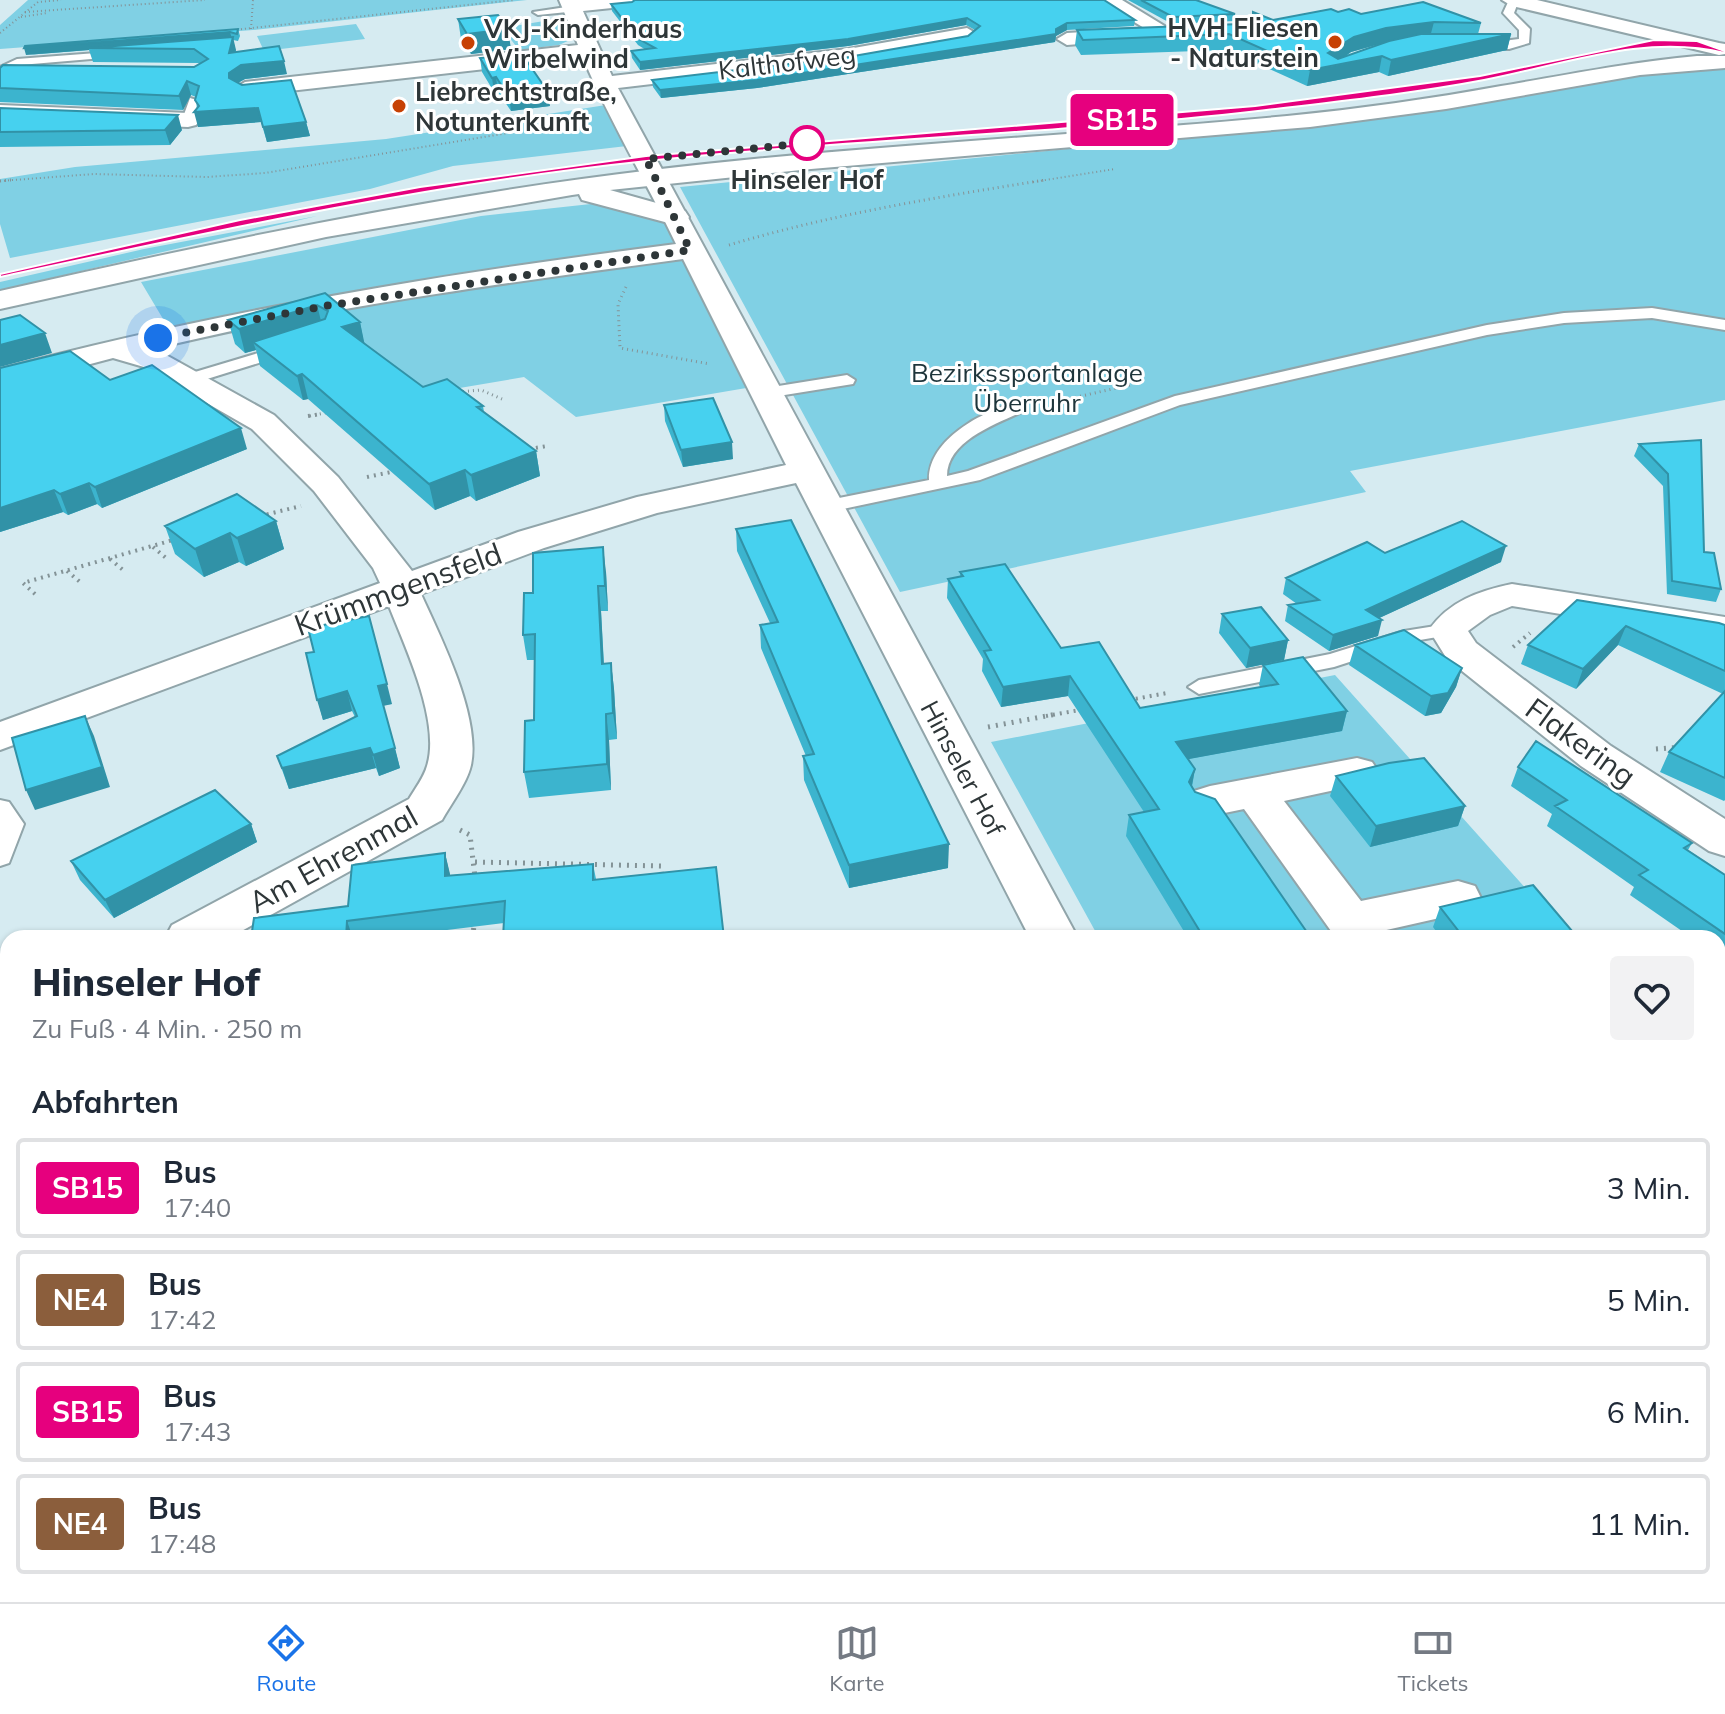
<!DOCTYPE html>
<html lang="de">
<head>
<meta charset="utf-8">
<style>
	body { margin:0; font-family:Mulish,sans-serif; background:#f2f2f3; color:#1f2937; height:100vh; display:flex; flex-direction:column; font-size:30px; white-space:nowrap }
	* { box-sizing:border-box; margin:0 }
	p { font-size:26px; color:#747a83 }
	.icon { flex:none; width:44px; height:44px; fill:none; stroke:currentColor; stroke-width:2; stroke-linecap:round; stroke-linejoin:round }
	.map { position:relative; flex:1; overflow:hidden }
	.details { position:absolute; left:0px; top:930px; width:1726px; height:672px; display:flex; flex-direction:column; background:#fff; border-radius:24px 24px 0 0; box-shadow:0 2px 6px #0004 }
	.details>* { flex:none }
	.badge { padding:0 16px; border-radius:6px; font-size:28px; line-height:52px }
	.you { position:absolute; width:40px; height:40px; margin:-20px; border:6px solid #fff; border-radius:50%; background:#1a73e8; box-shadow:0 0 0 12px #1a73e833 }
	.map>.badge { position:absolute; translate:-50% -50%; box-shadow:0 0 0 4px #fff }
	h2 { padding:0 32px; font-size:30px; line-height:72px }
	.round { display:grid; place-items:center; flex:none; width:84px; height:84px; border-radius:8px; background:#f2f2f3 }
	.summary { display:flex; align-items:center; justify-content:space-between; height:136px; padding:0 32px }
	h1 { font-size:38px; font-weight:800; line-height:60px }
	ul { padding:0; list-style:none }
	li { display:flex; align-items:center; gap:24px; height:100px; margin:0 16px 12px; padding:0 16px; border:4px solid #e0e1e3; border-radius:8px }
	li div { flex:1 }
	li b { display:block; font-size:30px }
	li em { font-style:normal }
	li .badge { min-width:88px; font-weight:700; text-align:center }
	.menu { display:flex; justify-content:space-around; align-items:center; height:112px; border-top:2px solid #e0e1e3; background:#fff; font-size:22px; color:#747a83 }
	.menu a { display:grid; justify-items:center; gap:4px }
	.menu .selected { color:#1a73e8 }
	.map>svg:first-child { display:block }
	.green { fill:#80d0e4 }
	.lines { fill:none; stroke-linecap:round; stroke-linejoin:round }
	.lane-casing { stroke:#91a5aa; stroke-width:4 }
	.street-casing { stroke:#91a5aa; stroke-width:4 }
	.secondary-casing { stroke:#91a5aa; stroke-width:4 }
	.path-far3 { stroke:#849397; stroke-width:2; stroke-dasharray:1 3; stroke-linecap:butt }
	.path-far2 { stroke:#849397; stroke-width:3; stroke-dasharray:1 4; stroke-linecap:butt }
	.path-far1 { stroke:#849397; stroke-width:4; stroke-dasharray:2 5; stroke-linecap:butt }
	.path { stroke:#849397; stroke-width:5; stroke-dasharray:2 6; stroke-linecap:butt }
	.lane { fill:#fff; fill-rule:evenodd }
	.street { fill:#fff; fill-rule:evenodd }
	.secondary { fill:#fff; fill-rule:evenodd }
	.wall { fill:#3cb4ce; fill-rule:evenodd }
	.shaded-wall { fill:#3192a7 }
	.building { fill:#46d1ef; stroke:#3192a7; stroke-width:2 }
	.line { fill:#e6007e; stroke:#fff; stroke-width:2 }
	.walk { stroke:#2e3638; stroke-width:8; stroke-dasharray:0 14.4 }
	.poi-dot { fill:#c74104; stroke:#fff; stroke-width:3 }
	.stop-dot { fill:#fff; stroke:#e6007e; stroke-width:4 }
	.labels { text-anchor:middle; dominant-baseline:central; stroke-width:6; stroke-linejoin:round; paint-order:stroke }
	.far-poi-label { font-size:26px; font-weight:bold; fill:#2e3638; stroke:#fff; text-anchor:start }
	.far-street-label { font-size:26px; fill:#2e3638; stroke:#fff }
	.far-stop-label { font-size:26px; font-weight:bold; fill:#2e3638; stroke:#fff }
	.far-park-label { font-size:26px; fill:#1e353b; stroke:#fff }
	.street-label { font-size:30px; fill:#2e3638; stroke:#fff }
</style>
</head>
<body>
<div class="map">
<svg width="1725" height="1602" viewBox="0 0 1725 1602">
	<rect width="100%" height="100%" fill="#d6ebf1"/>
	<path class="green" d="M28,0h499l-274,30 -253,19v-24z
		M562,18l8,22 -11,5 -40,5 -17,-22z
		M356,24l9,15 -101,12 -7,-15z
		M1725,67v333l-375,71 16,21 -466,100 -220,-405 731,-72 271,-46z
		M606,105l21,41 -174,20 -83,23 -360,69 -10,-34v-45l75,-12 311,-28z
		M646,198l37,52 -511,84 -31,-52 340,-66z
		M317,216l-317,74v-8l144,-33z
		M683,252l75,134 -182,31 -52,-40 -100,17 -93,-78 -6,-9z
		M1335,675l235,263h-471l-108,-196z
		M1718,1103l7,7v159l-7,2z"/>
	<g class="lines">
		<g class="lane-casing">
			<path id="lane" d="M1509,0h10l-5,13 16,16 -1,14 -20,6h-35v-4l4,-1 41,-5v-9l-16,-17z
				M573,6l5,3 -1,2 -39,4 -5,-3z
				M123,51l4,1v4l-107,9 -20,8v-6l17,-8z
				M190,98l10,3 -6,19 -6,4 -6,-4z
				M1652,308l73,12v10l-73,-12 -88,5 -77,12 -307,70 -200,75 -156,33 -10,-6 10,-6 105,-21c-1,-40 53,-69 87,-77l9,5 -3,4c-26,12 -75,29 -75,64l21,-5 207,-75 312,-71 77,-12z
				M288,344l6,2 2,3 -2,3 -103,32 -8,-5 2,-4z
				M847,375l8,5 -2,4 -87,14 -9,-5 9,-5z
				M1448,624l11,6 -4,4 -41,7 -80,26 -135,27 -11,-7 11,-7 131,-26 74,-23z
				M0,800l9,2 15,22 -15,39 -9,3z
				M1725,1315v30l-7,2v-30z"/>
		</g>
		<g class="street-casing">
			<path id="street" d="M559,0h82l-10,6 -48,5 29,65 236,-27 119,-21 10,6 -10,6 -119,21 -230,27 460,850h-48l-234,-455 -139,30 -113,35 -123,46c20,44 60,123 50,171 -4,18 -20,39 -29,55l-213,118h-64l7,-13 237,-126c6,-10 15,-22 18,-33 14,-44 -22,-119 -38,-160l-389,144v-28l380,-139 -7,-15 -59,-77 -62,-62 -108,-62 -31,-9 -113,30v-19c222,-59 448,-96 676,-125 -30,-63 -66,-122 -93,-186l-338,38 -11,-7 11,-7 333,-37zM683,259l103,206 -149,32 -119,35 -106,39 -74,-94 -64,-62 -108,-60 -17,-5c176,-43 355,-67 534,-91z
				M1098,0h24l54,33 -10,6 -7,-2z
				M1136,29l7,2 3,4 -3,4 -76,6 -10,-6 10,-6z
				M0,105l188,8 8,2 4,5 -4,5 -8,2 -188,-8z
				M1512,584l213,33v24l-213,-35 -22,9 -22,16 8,12 135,103 114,73v37l-16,-5 -128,-85 -134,-107 -18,-29c20,-29 50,-39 83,-46z
				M1357,758l15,4 7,10 -7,10 -88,19 77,100 97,-20 17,5 6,12 -6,12 -93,21 4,7h-50l-92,-129 -34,7 -16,-5 -6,-10 6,-10 16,-5z
				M8,1017v43l-8,2v-42z
				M0,1250l8,2v52l-8,-2z
				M370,1594h68l-1,8h-68z
				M1357,1594h69l3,8h-69z"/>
		</g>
		<g class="secondary-casing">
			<path id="secondary" d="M1502,0h35l182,43 6,1v10l-6,1 -207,-49z
				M1697,56h28v12l-85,7 -194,34 -136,18 -499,42 -201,21 75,21 4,6 -4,6 -9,2 -94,-25 -3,-6 -7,1 -246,42 -326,72v-18c216,-49 432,-95 652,-121 211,-25 424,-34 635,-54 72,-7 143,-17 214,-30 65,-11 129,-24 196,-30z"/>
		</g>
		<path class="path-far3" d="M25,12l180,-12
			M21,17l26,-4
			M251,29l2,-29
			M233,30l281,-30
			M0,33l38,-31 23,-2
			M0,181l94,-7 113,3 58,-4 322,-53
			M1033,182l82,-13"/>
		<path class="path-far2" d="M0,181l11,-1
			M729,245c104,-31 209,-48 316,-65
			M626,287l-8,17 2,44 90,16
			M458,392l23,-2 21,9
			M1046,404l84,-19
			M310,416l20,-4"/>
		<path class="path-far1" d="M308,416l13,-2
			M529,449l18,-3
			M367,477l29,-6
			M260,516l41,-10
			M153,547l13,11
			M110,559l13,11
			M67,571l13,11
			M35,594l-12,-11 150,-43
			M1513,647l17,-14
			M1129,700l38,-7
			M1046,716l34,-6"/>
		<path class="path" d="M988,727l69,-13
			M1656,749l26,-2
			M460,830l10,5 5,42
			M475,862l186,4 1,14
			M473,938l1,-15"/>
		<use href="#lane" class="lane"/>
		<use href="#street" class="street"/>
		<use href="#secondary" class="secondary"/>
	</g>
	<path class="wall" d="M1128,0h68l39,14 -1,7 -62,3z
		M632,2l503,18 -1,6 -67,4 -11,6 -1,6 -298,46 -96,10 -8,-11 -1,-7 196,-23 120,-21 7,-6 -9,-5 -118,21 -208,24 -8,-12 -1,-7 15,-1 -8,-5 -26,-34 -1,-7z
		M1338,12l143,11 -3,11h33l-4,16 -119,26 -9,-4 -72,14 -80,-36 -146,5 -6,-10 2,-15 164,-6zM1383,43l-38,14 6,-5z
		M458,19l53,30 -40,5 -10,-15z
		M238,29l2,7 -2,5 -5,-1 3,12 51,22 -42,5 -7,4 68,39 4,14 -43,6 -6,-20 -63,5 -2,-30 -5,-2 -8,15 -183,-8v-34l194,-1 6,-3 -2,-1 -105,-1 -4,-12 -63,5z
		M480,58l70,48 -39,5 -13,-19h-4l-12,-20z
		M0,108l182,22 -12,15 -170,2z
		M325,293l35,29 4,22 59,43 60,19 1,6 52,39 4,25 -64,25 -6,-5 -35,14 -127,-111 -5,1 -43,-34 -4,-16 -11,3 -10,-9 -7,-24z
		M0,368l110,12 137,69 -145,59 -5,-4 -29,11 -5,-3 -63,20z
		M664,405l69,54 -50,8 -18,-46z
		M1701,440l3,112 17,37 -5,13 -49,-8 -4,-108 -29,-30 5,-12z
		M276,521l8,28 -38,17 -7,-4 -35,15 -29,-23 -10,-28z
		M736,529l212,339 -99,20 -45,-108 -1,-24h3l-45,-108 -1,-23 10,-2 -33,-72z
		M1385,553l116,9 -122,56 -1,18 -49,15 -44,-30 3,-16 9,-1 -14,-10 3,-16z
		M606,572l2,39h-7l3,53 7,-1 3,26 3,50 -8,1 2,50 -82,8 -5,-26 10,-52 1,-60h-8l-4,-25 10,-42z
		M960,572l180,136 121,-21 -2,-2 4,-20 84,46 -5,20 -154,28 7,10 -3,18 3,5 116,146h-123l-62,-102 3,-21 15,-3 -76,-116 -67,11 -19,-36 1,-12 -36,-61 1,-19 12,-2z
		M1577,600l148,25v175l-1,1 -64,-29 9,-20 54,-58 -105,-49 -42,44 -55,-25 7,-19z
		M1222,614l66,26 -4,20 -38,8 -27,-35z
		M1355,645l107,23 -6,19 -15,26 -16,3 -76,-51z
		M306,653l86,51 -9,1 17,63 -21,8 -3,-8 -87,21 -12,-33 78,-39 -3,-6 -29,9z
		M1518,767l174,76 -4,7 37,25v86l-7,-5v-18h-26l-62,-43 4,-8 -87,-61 5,-12 -41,-28z
		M1336,776l129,30 -7,20 -88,21 -40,-51z
		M251,824l6,18 -143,76 -34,-38 -9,-19z
		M445,853l5,23 143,-12 3,15 128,59h-221l1,-15 -122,15h-131l97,-32z
		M1440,907l138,31h-137l-8,-11z
		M8,1111v87l-8,1v-87z
		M1725,1360v242h-74l-6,-8h73z
		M8,1373v104l-6,-8 6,-19h-8v-76z
		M1018,1594h98l3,8h-98z"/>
	<path class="shaded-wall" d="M967,18l-1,7 -118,21 -208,24v-8z
		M1434,22l-4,15 -47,6 -32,9 -22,15 53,-11 -3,16 -72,14 3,-16 18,-17 26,-16 32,-9z
		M1067,23v7l-11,6 -1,6 -298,46 -96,10 -1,-8 396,-61z
		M508,29l3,20 -40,5 -4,-20z
		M230,32l2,7 -143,9v2l-63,5 -2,-7z
		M1511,34l-4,16 -119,26 3,-16z
		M233,37l3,13 -4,16 -3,-13z
		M284,61l3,13 -42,5 -13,7 -3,-8v-5l12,-8z
		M496,77l2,15h-4l-2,-14z
		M187,81l4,14 -8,15 -4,-14z
		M548,92l2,14 -39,5 -2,-14z
		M258,108l3,14 -63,5 -4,-15z
		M178,115l4,15 -12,15 -5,-15z
		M306,122l4,14 -43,6 -4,-15z
		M317,305l6,24 -70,13 3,8 -11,3 -6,-24z
		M360,322l5,24 -23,-19z
		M45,333l7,20 -52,14v-22z
		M302,374l6,25 -5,1 -6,-24z
		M241,428l6,21 -145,59 -7,-21z
		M732,442l1,17 -50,8 -2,-17z
		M536,451l4,25 -64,25 -5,-26z
		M465,470l5,26 -35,14 -6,-26z
		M89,483l8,21 -29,11 -8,-21z
		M54,490l9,22 -63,20v-24z
		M276,521l8,28 -38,17 -9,-28z
		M230,533l9,29 -35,15 -9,-28z
		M1506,546l-5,16 -139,64 4,-16z
		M603,547l3,25 2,39 -3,-25z
		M598,586l3,25 4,79 -3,-26z
		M1382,620l-4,16 -49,15 4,-16z
		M1626,626l-8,19 -42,44 7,-20z
		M1288,640l-4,20 -38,8 4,-20z
		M611,663l3,26 3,50 -4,-26z
		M1462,668l-6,19 -15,26 -16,3 6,-20z
		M1070,676l-2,20 -67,11 2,-20z
		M387,684l5,20 -9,2 -5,-20z
		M347,691l5,20 -29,9 -6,-20z
		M1347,711l-5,20 -169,31 3,-20z
		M606,714l3,26 2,50 -4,-26z
		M85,716l9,20 16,51 -75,23 -9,-20z
		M370,748l6,20 -87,21 -7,-21z
		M395,748l5,20 -21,8 -6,-21z
		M1195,769l-4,21 -2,-8z
		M1465,806l-7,20 -88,21 6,-21z
		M251,824l6,18 -143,76 -9,-18z
		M949,844l-1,24 -99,20v-23z
		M445,853l5,21v23l-5,-21z
		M347,921l6,17h-7z
		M1725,1137v17l-7,2v-17z
		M1725,1439v18l-7,3v-18z
		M300,1594h9l2,5v3h-12z"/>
	<path class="building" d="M635,0h469l31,20 -68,3 -11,6v5l-299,46 -97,10 -8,-10 196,-23 120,-21 12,-10 -13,-8 -119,21 -208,23 -9,-11 24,-3 -18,-10 -26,-34 21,-2z
		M1141,0h55l39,14 -62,3z
		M1423,2l58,21 -47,-1 -48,6 -32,9 -26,16 10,6 51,-18 32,-7h90l-120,26 -9,-4 -72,14 -81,-36 -146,6 -6,-10 164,-6 12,-7v-5l20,8 58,-11 7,3 11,-3 12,5z
		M498,15l10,14 -41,5 -9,-15z
		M238,29l-1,5 -7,-2 -206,16 1,-2z
		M233,37l-4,16 50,-7 5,15 -43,4 -12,8v5l13,7 49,-5 15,42 -43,5 -5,-19 -64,4 5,-6 -4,-6 4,-14 -12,-5 -8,15 -179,-8v-20l3,-3 191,2 14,-8 -14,-10 -105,-1z
		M522,54l26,38 -39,5 -13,-20 -4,1 -12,-20z
		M0,108l178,7 -13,15 -165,2z
		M325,293l35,29 -18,5 81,60 24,-8 36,27 -6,1 59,44 -65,24 -6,-5 -36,14 -127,-110 -5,2 -44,-34 72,-23 3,-8 -11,-6 -78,24 -11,-9z
		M20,315l25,18 -45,12v-25z
		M70,351l40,29 42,-15 89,63 -146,59 -6,-4 -29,11 -6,-4 -54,18v-140z
		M713,398l19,44 -51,8 -17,-45z
		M1701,440l3,112 10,1 7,36 -49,-8 -4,-107 -29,-30z
		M237,494l39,27 -39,17 -7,-5 -35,16 -30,-23z
		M791,520l158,324 -100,21 -46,-109 11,-2 -54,-129 18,-3 -42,-93z
		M1462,521l44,25 -140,64 16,10 -49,15 -45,-30 31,-5 -33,-22 81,-36 18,11z
		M603,547l2,39h-7l4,78 9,-1 2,50 -7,1 1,50 -83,8 1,-51 9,-1 1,-86 -12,1 1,-42h9v-40z
		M1005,564l56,84 38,-6 41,66 138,-24 -15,-19 40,-8 44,54 -171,31 19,27 -6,13 6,10 20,7 96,139h-107l-75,-123 30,-6 -89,-133 -67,11 -19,-36 7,-1 -43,-71 15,-3 -3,-4z
		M1577,600l142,23 6,2v46l-99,-45 -43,43 -55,-24z
		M1261,607l27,33 -38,8 -28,-34z
		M369,616l18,68 -9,2 17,62 -22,7 -3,-7 -88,20 -5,-12 80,-40 -10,-25 -30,9 -11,-47 8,-1 -6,-24z
		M1404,630l58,38 -14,25 -17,3 -76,-51z
		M1725,691v87l-56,-26z
		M85,716l17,51 -76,23 -14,-52z
		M1536,741l156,102 -8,5 41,27v59l-86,-59 9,-5 -93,-64 12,-6 -49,-33z
		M1424,758l41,48 -89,20 -40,-50 53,-13z
		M215,790l36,34 -146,76 -34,-39z
		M445,853v23l148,-12v16l123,-13 8,71h-88v-7l-81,7h-52l2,-37 -158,20 -1,17h-95l3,-20 94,-12 4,-41z
		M1533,885l45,53h-114l-24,-31z
		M1718,1082l7,8v47l-7,2z
		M8,1111v66l-8,1v-66z
		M1725,1360v79l-7,3v-79z
		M8,1373v56l-8,1v-56z
		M8,1448v21h-6z
		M1718,1450l7,9v143h-35l-6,-8h34z
		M230,1594h70l-1,8h-70z
		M598,1594h252l1,8h-252z
		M1027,1594h89l3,8h-89z"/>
	<path class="line" d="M1654,40l43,1 28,10v2c-80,-20 -162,12 -241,27 -74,14 -151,22 -226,31 -203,23 -408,28 -611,50 -218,23 -433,70 -647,116v-3l240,-54 180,-33 226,-31 609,-50 225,-30z"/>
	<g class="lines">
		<path class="walk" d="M158,338l167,-32 365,-56 -44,-91 173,-17 -12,1"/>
	</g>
	<g class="poi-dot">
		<circle cx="1335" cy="42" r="8"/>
		<circle cx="468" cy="43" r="8"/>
		<circle cx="399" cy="106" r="8"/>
	</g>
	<circle class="stop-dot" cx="807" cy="143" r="16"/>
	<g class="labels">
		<g class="far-poi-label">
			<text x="1319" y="27" text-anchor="end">HVH Fliesen<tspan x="1319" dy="30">- Naturstein</tspan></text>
			<text x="484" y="28">VKJ-Kinderhaus<tspan x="484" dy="30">Wirbelwind</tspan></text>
			<text x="415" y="91">Liebrechtstraße,<tspan x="415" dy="30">Notunterkunft</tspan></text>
		</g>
		<g class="far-street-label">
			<text transform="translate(787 62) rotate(-7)">Kalthofweg</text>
			<text transform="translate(963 768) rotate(62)">Hinseler Hof</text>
		</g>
		<g class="far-stop-label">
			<text x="807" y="179">Hinseler Hof</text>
		</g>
		<g class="far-park-label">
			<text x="1027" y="372">Bezirkssportanlage<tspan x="1027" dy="30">Überruhr</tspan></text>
		</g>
		<g class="street-label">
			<text transform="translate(398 589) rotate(-20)">Krümmgensfeld</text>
			<text transform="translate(1581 742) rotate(36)">Flakering</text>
			<text transform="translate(333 859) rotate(-29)">Am Ehrenmal</text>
		</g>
	</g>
</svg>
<div class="you" style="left:158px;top:338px"></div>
<b class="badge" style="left:1122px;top:120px;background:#e6007e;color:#fff">SB15</b>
<section class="details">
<div class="summary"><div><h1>Hinseler Hof</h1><p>Zu Fuß · 4 Min. · 250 m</p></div><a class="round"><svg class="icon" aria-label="heart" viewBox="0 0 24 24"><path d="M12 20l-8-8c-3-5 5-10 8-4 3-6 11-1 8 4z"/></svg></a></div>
<h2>Abfahrten</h2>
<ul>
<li><span class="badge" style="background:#e6007e;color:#fff">SB15</span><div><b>Bus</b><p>17:40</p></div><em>3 Min.</em></li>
<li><span class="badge" style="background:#8b5e3c;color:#fff">NE4</span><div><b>Bus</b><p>17:42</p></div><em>5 Min.</em></li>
<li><span class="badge" style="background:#e6007e;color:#fff">SB15</span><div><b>Bus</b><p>17:43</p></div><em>6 Min.</em></li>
<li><span class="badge" style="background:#8b5e3c;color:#fff">NE4</span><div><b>Bus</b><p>17:48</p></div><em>11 Min.</em></li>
</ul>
</section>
</div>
<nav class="menu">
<a class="selected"><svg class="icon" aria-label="directions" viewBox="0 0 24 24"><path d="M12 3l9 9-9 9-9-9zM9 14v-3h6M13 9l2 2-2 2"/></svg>Route</a>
<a><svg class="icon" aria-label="map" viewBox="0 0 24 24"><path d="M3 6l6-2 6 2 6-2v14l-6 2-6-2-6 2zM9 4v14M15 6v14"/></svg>Karte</a>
<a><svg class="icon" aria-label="tickets" viewBox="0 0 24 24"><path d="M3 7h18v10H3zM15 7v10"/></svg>Tickets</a>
</nav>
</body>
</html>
